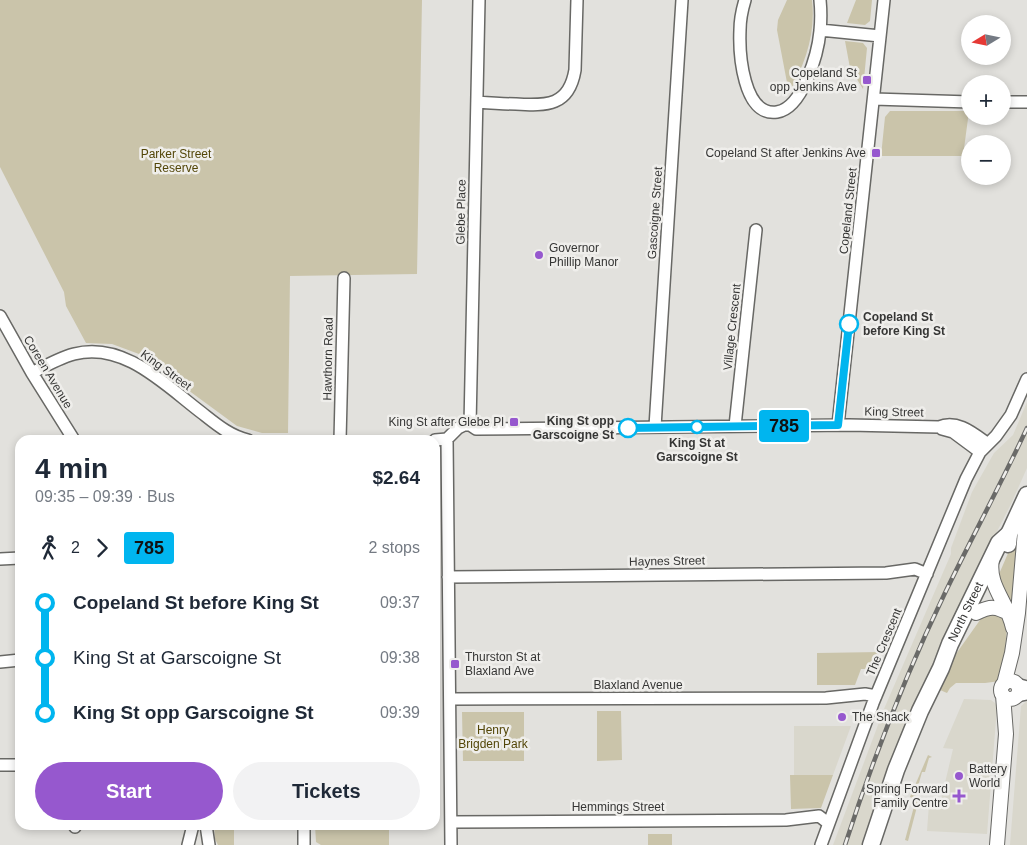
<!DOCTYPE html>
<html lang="en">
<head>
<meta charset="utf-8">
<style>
	body { margin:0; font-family:Arial,sans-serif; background:#f2f2f3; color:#1f2937; height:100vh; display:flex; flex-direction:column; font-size:19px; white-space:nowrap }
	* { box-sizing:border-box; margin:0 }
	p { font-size:16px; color:#747a83 }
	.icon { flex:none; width:28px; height:28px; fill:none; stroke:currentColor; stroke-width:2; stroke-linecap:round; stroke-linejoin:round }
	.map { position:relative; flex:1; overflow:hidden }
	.drawer { position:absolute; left:15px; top:435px; width:425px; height:395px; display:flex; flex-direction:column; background:#fff; border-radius:15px; box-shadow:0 2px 8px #0003 }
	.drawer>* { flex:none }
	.badge { padding:0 10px; border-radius:4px; font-size:18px; line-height:32px }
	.needle { width:32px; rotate:260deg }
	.buttons { position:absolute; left:961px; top:15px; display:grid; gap:10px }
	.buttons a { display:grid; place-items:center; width:50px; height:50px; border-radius:50%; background:#fff; box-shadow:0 2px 8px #0003; font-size:25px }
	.map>.badge { position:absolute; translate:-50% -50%; box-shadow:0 0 0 2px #fff }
	.legs { display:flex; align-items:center; gap:8px; height:55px; padding:0 20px; font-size:16px }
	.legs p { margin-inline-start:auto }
	.summary { display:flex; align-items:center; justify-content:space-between; height:85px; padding:0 20px }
	h1 { font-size:28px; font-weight:700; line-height:38px }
	.action { display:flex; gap:10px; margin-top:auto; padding:10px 20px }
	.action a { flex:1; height:58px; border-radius:30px; background:#9658ce; color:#fff; font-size:20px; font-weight:700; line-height:58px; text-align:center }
	.action a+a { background:#f2f2f3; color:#1f2937 }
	ul { padding:0 20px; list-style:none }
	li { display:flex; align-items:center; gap:18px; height:55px; font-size:19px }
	li i { display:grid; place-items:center; width:8px; height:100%; margin:0 6px; background:currentColor }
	li i::after { content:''; width:12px; height:12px; margin:-6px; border:4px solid; border-radius:50%; background:#fff }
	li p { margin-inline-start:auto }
	li:first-child i { background:linear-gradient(#0000 50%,currentColor 0) }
	li:last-child i { background:linear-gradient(currentColor 50%,#0000 0) }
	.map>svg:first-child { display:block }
	.built { fill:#d9d7cc }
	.green { fill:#cac4aa }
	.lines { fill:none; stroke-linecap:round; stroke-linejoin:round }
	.minor-casing { stroke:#686865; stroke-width:14 }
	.major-casing { stroke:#686865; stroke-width:16 }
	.highway-casing { stroke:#686865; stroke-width:19 }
	.minor { stroke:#fff; stroke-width:11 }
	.major { stroke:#fff; stroke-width:14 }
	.highway { stroke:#fff; stroke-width:16 }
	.rail-casing { stroke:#6a6a68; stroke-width:4.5 }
	.rail { stroke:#efeeeb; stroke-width:2.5; stroke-dasharray:8; stroke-linecap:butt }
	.line-1-casing { stroke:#fff; stroke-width:11 }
	.line-1 { stroke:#00b5ef; stroke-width:8 }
	.poi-dot { fill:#9658ce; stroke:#efeeeb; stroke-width:2 }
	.stop-1-dot { fill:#fff; stroke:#00b5ef; stroke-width:2.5 }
	.labels { text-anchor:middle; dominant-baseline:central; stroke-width:5; stroke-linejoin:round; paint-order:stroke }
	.poi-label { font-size:12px; fill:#363635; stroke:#efeeeb; text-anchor:end }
	.park-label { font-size:12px; fill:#534608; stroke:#efeeeb }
	.street-label { font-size:12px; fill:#363635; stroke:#efeeeb }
	.stop-label { font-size:12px; font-weight:bold; fill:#363635; stroke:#efeeeb; text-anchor:start }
</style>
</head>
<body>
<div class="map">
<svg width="1027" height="845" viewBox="0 0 1027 845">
	<rect width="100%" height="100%" fill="#e2e1dd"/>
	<path class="built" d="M1027,402v66l-16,36 -55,108 -27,60 -36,85 -30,88h-30l51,-136 67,-155v-6l21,-56 22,-39 19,-18z
		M964,699l27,1 4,3 2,4 -10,127 -60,-3 2,-27h11l13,-55 -10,-1z
		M1027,701v144h-17l11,-139z
		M794,726h57l-18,49h-39z"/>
	<path class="green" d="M0,0h422l-5,274 -127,2 -2,157h-26l-25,-7 -98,-72 -27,-10 -26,-1 -20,-37 -2,-14 -64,-125z
		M787,0h25c4,34 -7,64 -23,93l-12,-63 1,-10z
		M856,0h16l-2,21 -5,4 -18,-2z
		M845,41l18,2 4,5 -4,41 -13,-21z
		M890,111h79l-6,45h-82l4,-39z
		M1019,528l-6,81 -17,-28z
		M985,613l16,1 6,12 -4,51 -3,4 -15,2h-29l-6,5 -3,5 -7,-3 6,-22z
		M880,652l-6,17h-13l-6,16h-38v-32z
		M597,711h24l1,49 -25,1z
		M462,712h62v49h-61z
		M928,755l4,2 -3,1 -4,14h-3l-7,25 4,2 -11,42 -3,-1 11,-41 -6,-2z
		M790,775h43l-12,33 -30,1z
		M214,825h20v20h-16l-3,-6z
		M315,825h74v20h-68l-5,-3z
		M648,834h24v11h-24z"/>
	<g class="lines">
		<g class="minor-casing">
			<path id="minor" d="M745,0c-3,10 -5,20 -5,30 -1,23 3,87 37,82 26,-4 41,-59 43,-81 1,-10 1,-21 0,-31
				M820,30l60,6
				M874,99l96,3
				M477,102c13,1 26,2 39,2 31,2 53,2 59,-34l2,-70
				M1002,102h25
				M0,316l32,57 42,67
				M32,373c13,-7 27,-15 42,-19 50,-13 91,31 128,59 14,11 28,23 46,27
				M470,425l9,-425
				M838,425l46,-425
				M735,426l21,-196
				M655,427l27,-427
				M942,429l11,3 27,20
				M447,439l4,406
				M340,440l4,-162
				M435,440l12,-1 11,-11 6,-3h6l6,4 373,-4 90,2c18,-8 35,7 49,17
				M0,559l20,-1
				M448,577l438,-4 29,-4 12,5
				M0,662l20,-2
				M1016,684l11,3
				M1016,696l11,-2
				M450,699l376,-1 39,-4 11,2
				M0,765h20
				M451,822l335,-2 33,-4 9,7
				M75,825v2
				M206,825l3,20
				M304,825v20
				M188,845l5,-20
				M821,845l52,-142 93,-224 14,-27 16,-16 15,-21 16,-36"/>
		</g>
		<g class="major-casing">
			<path id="major" d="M992,559c-5,27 16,43 21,69
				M976,613c15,-7 19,-7 34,1
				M1001 690a9 9 0 1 1 18 0a9 9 0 1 1-18 0Z
				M1004,684l8,-31 6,-40 9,-106
				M997,845l9,-111 -3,-39"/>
		</g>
		<g class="highway-casing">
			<g id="highway">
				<path d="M1008,544l1,-10 18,-39"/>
				<path id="s1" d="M871,845l25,-75 24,-59 21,-43 9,-24 49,-101 10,-9"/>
			</g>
		</g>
		<use href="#minor" class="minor"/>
		<use href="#major" class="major"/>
		<use href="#highway" class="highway"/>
		<g class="rail-casing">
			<path id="rail" d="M845,845c28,-86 60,-169 99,-250 27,-56 57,-111 83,-167"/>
		</g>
		<use href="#rail" class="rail"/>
	</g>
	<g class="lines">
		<g class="line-1-casing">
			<path id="line-1" d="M628,428l210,-3 11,-101"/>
		</g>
		<use href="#line-1" class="line-1"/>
	</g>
	<g class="poi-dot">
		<rect x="862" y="75" width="10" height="10" rx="2.5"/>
		<rect x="871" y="148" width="10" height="10" rx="2.5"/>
		<circle cx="539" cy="255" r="5"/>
		<rect x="509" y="417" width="10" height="10" rx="2.5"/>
		<rect x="450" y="659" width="10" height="10" rx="2.5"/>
		<circle cx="842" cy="717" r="5"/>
		<circle cx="959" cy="776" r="5"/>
		<path d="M956.5 788.5h5v5h5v5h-5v5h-5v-5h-5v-5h5z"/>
	</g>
	<g class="stop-1-dot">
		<circle cx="849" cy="324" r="9"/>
		<circle cx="697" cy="427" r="6"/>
		<circle cx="628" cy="428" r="9"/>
	</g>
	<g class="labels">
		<g class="poi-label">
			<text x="857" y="73">Copeland St<tspan x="857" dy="14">opp Jenkins Ave</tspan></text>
			<text x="866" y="153">Copeland St after Jenkins Ave</text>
			<text x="549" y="248" text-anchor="start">Governor<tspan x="549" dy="14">Phillip Manor</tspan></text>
			<text x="504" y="422">King St after Glebe Pl</text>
			<text x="465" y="657" text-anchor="start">Thurston St at<tspan x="465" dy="14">Blaxland Ave</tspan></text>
			<text x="852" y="717" text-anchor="start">The Shack</text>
			<text x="969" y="769" text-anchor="start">Battery<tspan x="969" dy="14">World</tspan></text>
			<text x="948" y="789">Spring Forward<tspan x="948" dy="14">Family Centre</tspan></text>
		</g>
		<g class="park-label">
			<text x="176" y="154">Parker Street<tspan x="176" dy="14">Reserve</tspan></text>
			<text x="493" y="730">Henry<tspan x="493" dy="14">Brigden Park</tspan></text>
		</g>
		<g class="street-label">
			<text transform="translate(848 211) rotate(-84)">Copeland Street</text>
			<text transform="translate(461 212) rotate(-89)">Glebe Place</text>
			<text transform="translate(655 213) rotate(-86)">Gascoigne Street</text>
			<text transform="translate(732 327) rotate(-84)">Village Crescent</text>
			<text transform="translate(328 359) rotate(-89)">Hawthorn Road</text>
			<text transform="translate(166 370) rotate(36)">King Street</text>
			<text transform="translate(48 372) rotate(59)">Coreen Avenue</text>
			<text transform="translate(894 412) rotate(1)">King Street</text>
			<text transform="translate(667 561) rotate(-1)">Haynes Street</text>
			<text stroke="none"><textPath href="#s1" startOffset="252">North Street</textPath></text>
			<text transform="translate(884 642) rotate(-67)">The Crescent</text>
			<text x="638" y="685">Blaxland Avenue</text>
			<text x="618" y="807">Hemmings Street</text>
		</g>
		<g class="stop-label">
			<text x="863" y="317">Copeland St<tspan x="863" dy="14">before King St</tspan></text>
			<text x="614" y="421" text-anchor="end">King St opp<tspan x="614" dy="14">Garscoigne St</tspan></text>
			<text x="697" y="443" text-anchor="middle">King St at<tspan x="697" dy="14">Garscoigne St</tspan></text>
		</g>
	</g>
</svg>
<div class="buttons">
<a><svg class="needle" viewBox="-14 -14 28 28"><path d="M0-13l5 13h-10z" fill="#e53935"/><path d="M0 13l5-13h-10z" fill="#747a83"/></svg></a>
<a>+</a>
<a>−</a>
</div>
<b class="badge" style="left:784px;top:426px;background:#00b5ef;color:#111">785</b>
<section class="drawer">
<div class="summary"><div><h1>4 min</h1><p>09:35 – 09:39 · Bus</p></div><b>$2.64</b></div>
<div class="legs"><svg class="icon" aria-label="walk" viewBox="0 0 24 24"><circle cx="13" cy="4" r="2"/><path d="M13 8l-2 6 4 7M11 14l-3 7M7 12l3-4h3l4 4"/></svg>2<svg class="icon" aria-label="forward" viewBox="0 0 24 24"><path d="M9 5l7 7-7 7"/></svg><b class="badge" style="background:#00b5ef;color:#111">785</b><p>2 stops</p></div>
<ul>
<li><i style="color:#00b5ef"></i><b>Copeland St before King St</b><p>09:37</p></li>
<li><i style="color:#00b5ef"></i><span>King St at Garscoigne St</span><p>09:38</p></li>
<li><i style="color:#00b5ef"></i><b>King St opp Garscoigne St</b><p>09:39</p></li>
</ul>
<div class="action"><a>Start</a><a>Tickets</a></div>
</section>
</div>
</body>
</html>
